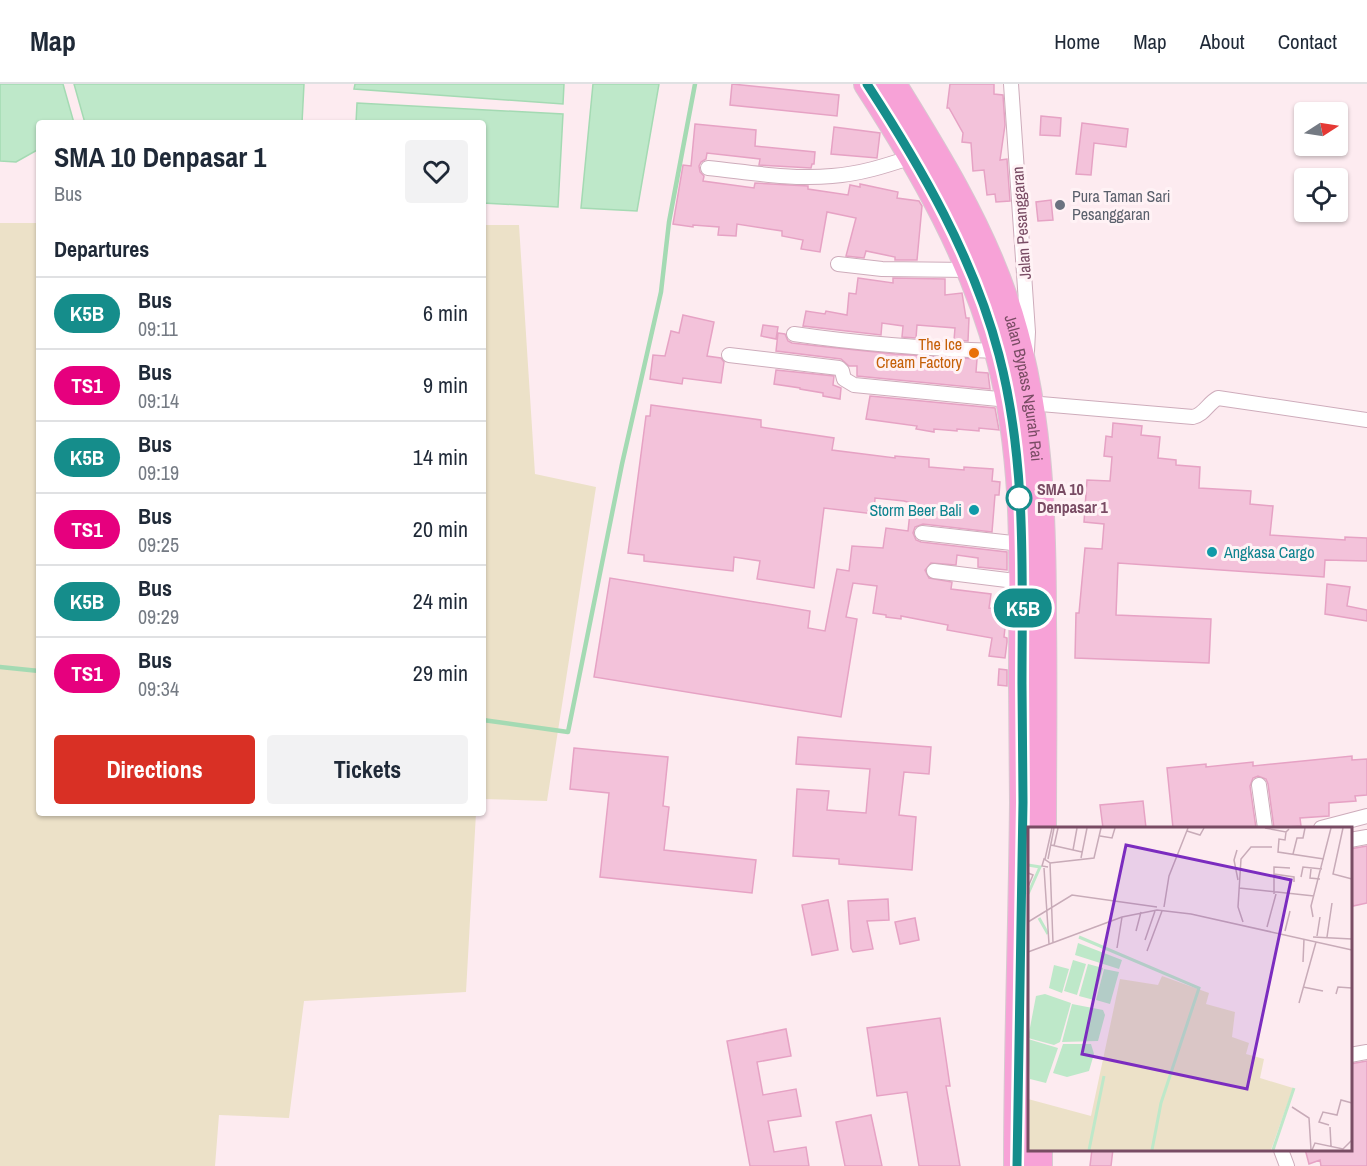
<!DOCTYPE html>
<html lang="en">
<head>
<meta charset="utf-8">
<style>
	body { margin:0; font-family:"Archivo Narrow",sans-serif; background:#f2f2f3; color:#1f2937; height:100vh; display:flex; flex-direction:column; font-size:22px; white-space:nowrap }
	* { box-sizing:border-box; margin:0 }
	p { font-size:20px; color:#747a83 }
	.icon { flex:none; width:33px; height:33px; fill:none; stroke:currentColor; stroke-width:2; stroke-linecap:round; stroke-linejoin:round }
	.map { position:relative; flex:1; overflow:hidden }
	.side { position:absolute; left:36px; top:36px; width:450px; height:696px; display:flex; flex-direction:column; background:#fff; border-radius:6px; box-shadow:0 2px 4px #0004 }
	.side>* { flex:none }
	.badge { padding:0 12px; border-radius:20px; font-size:21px; line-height:39px }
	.needle { width:39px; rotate:78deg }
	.controls { position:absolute; left:1294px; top:18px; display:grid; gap:12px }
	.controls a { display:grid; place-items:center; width:54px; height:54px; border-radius:6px; background:#fff; box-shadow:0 2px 4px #0004; font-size:30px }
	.map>.badge { position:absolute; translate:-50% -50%; box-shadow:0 0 0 3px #fff }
	h2 { padding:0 18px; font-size:22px; line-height:54px }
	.round { display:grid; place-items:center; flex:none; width:63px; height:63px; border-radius:6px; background:#f2f2f3 }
	.head { display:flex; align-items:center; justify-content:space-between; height:102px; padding:0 18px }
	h1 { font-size:28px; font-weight:700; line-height:45px }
	.action { display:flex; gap:12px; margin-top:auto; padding:12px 18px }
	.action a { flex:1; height:69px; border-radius:6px; background:#d93025; color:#fff; font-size:24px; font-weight:700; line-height:69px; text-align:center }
	.action a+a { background:#f2f2f3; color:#1f2937 }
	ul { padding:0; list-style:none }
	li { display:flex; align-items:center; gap:18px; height:72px; padding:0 18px; border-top:2px solid #e0e1e3 }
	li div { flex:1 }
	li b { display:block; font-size:22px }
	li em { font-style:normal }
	li .badge { min-width:66px; font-weight:700; text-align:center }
	header { display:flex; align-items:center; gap:36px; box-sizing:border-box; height:84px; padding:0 30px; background:#fff; border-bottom:2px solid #e0e1e3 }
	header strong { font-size:28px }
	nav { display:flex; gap:33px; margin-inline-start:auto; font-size:21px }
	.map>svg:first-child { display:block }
	.green { fill:#ece1c8 }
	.water { fill:#bee8c9; stroke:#a4dab3; stroke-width:1.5 }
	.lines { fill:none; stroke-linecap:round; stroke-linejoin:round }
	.stream { stroke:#a4dab3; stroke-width:4.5 }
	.building { fill:#f3c2da; stroke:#e6a2c4; stroke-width:1.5 }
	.street-casing { stroke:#ceacbb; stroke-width:16 }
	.highway-casing { stroke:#d7c9d0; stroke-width:28 }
	.street { stroke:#fff; stroke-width:14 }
	.highway { stroke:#f7a2d7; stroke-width:26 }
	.line-casing { stroke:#fff; stroke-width:14 }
	.line { stroke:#158d8b; stroke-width:9 }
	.worship-dot { fill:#6b7280; stroke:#fff2f5; stroke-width:2 }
	.food-dot { fill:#e8710a; stroke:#fff2f5; stroke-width:2 }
	.stop-dot { fill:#fff; stroke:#158d8b; stroke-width:3 }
	.culture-dot { fill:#0f9aa8; stroke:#fff2f5; stroke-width:2 }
	.labels { text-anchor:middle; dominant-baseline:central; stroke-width:6; stroke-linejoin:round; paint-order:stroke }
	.worship-label { font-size:16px; fill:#5b616d; stroke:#fff2f5; text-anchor:start }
	.street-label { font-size:16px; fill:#794c64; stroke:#fff2f5 }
	.food-label { font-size:16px; fill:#c56008; stroke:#fff2f5; text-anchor:end }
	.stop-label { font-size:16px; font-weight:bold; fill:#794c64; stroke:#fff2f5; text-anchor:start }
	.culture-label { font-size:16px; fill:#0d838f; stroke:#fff2f5; text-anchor:end }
	.inset-river { fill:none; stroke:#bee8c9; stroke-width:3 }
	.inset-road { fill:none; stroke:#c8abb8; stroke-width:1.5 }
	.view { fill:#7b2cbf; fill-opacity:0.15; stroke:#7b2cbf; stroke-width:3 }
	.inset-edge { fill:none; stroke:#794c64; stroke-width:3 }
</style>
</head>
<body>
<header>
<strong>Map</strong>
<nav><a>Home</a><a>Map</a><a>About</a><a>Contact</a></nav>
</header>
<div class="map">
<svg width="1367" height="1082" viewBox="0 0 1367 1082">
	<rect width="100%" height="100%" fill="#fdebf0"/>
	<path class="green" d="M0,139h39v590h437l-10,179 -162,9 -15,117 -70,-3 -4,51h-215z
		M483,141h36l16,249 61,13 -49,314 -64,-2z"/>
	<path class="water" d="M0,0h63l11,39h-35v26l-23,13 -16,-1z
		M74,0h230l-2,39h-217z
		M355,0h209l-1,20 -209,-15z
		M593,0h66l-22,127 -56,-3z
		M357,19l206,11 -5,93 -75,-4v-80h-127z"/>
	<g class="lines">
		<path class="stream" d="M0,583l39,4
			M483,636l85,12 54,-268 39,-172 8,-70 26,-138"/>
	</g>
	<path class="building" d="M732,0l107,11 -2,21 -107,-11z
		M950,0h44v10l9,1 2,30 -5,35 7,-1 3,42 -14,1 -1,-8 -8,1 -3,-25 -11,1 -2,-28 -9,-1 1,-9 -14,-25h-2z
		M1041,32l20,2 -1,18 -20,-1z
		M1082,39l46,6 -2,18 -32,-4 -3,32 -15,-1z
		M695,40l61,6 -1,16 60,6 -1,12h-2l-1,4 -52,-3 1,-6 -53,-6 -1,6 -5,3 -2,4 1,6 4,4 -1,5 51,7 1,-5 53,3v3l40,6 2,-10 10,2v-3l38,8 -1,6 22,3 3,5 -5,54h-22v-3l-29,-6 -2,7 -18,-2 10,-38 -29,-6 -7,40 -19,-3 2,-9 -21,-4v-5l-45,-7 -1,12 -18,-1 1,-8 -26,-2v2l-20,-3 10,-59 8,1z
		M834,43l46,6 -3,25 -46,-4z
		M1051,116l2,20 -15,1 -2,-19z
		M858,194l35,5v-5l52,1v16l17,-2 4,25h3l-1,23 -14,-1 1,-12 -38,-3 -1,13 -14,-1 1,-11 -21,-3 -1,12 -78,-9 3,-15 19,3 1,-3 21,4 2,-22 7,1z
		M683,231l31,7 -7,34 14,2 3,4 -3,21 -38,-5 -1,6 -32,-5 3,-24 12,1 6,-25 8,2z
		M763,241l15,2 -2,12 -15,-3z
		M778,249l7,1 3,7 4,2 26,3 77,8 82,5 -1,13 12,1 2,16 -133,-13v-10h-8l-8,-7 -65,-8z
		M776,286l58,6 -1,9 8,3 -1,11 -17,-3v-3l-23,-4v-1l-26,-4z
		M870,312l125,12 4,22 -20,-2v3l-22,-2v2l-23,-2v3l-18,-3 1,-3 -51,-7z
		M651,321l110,15v7l73,11 -2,12 63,8v-2l34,3v8l35,3v-3l29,2 -1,12 8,1 -1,13h-4l-3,37 -69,-8 -8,3 -2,6 3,7 5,2 86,10v18l-29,-3v-9l-21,-3 -1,10 -25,-2 -6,7 4,8 23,4 -1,7 40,5 -2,14 18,2 -3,27 3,1v4l-2,16 -16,-2 3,-18 -45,-8 1,-5 -47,-9v3l-15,-2v-2l-13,-2 4,-27 -24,-3 -7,34 11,2 -16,98 -247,-40 16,-99 200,33 -2,17 17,3 12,-62 12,2 3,-25 31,2 3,-20 22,3 3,-28 -7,-2 -29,-3 -1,16 -50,-6 -10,80 -57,-9 3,-18 -26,-4 -1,14 -89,-10v-6l-16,-2 18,-137h4z
		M1113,339l29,3 -1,9 19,2 -2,21 18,2v5l24,2 -1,21 52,3 -1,13 23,2 -3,29 75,5v-3l22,1v23l-42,-1 -1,17 -206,-14 -2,52 95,4 -2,44 -134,-5 1,-45h3l6,-65 17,1 2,-25 -20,-2 3,-42 23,1 2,-24 -8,-1 2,-20 6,1z
		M1327,500l23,3 -3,19 20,4v11l-42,-7z
		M999,585l8,1v16l-9,-1z
		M798,653l133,10 -2,27 -25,-2 -5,43 17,2 -4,53 -73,-6v-5l-46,-3 4,-67 32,2 -2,19 39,3 4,-44 -74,-5z
		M574,664l94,9 -5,49 6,1 -5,43 92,10 -4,33 -152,-16 9,-84 -39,-4z
		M1352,672v4l15,-1v36l-12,1 1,5 -27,2v13l-29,2 1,8 -27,2 -6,-44 -2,-5 -8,-3 -5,2 -3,8 6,42h-83l-6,-60 39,-4v3l47,-5v4z
		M1143,717l3,27h-43l-3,-23z
		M1367,762v57l-14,3 -3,-14v-43z
		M888,815l1,21 -22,1 6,28 -20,3 -2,-4 -3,-47z
		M828,816l10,50 -26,5 -10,-50z
		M915,834l4,22 -19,4 -5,-22z
		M940,934l10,68h-4l14,80h-41l-12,-74 -30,4 -10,-68z
		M786,945l5,27 -34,6 6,33 33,-6 5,27 -33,5 6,31 32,-5 3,19h-59l-23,-125z
		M1367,977v105h-46l-1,-6 -11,4 -4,-15h45v-85z
		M871,1031l11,51h-37l-9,-44z
		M1092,1065h21l-2,17h-21z"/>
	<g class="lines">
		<g class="street-casing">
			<path id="street" d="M1011,0l17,248 -1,19
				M708,84c40,4 83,12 124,8 28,-2 53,-10 80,-19
				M838,180l44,5 87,1
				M794,250c68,10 136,15 204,17
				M729,271l110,13 3,3 2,8 10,6 155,15
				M1029,319l164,14c11,-2 15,-14 25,-19l149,22
				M922,449l99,11
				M934,487l89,11
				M1259,701l6,43
				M1321,744l46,-12
				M1350,756l17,-3
				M1350,971l17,-3
				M1281,1066l6,16"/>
		</g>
		<g class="highway-casing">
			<g id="highway">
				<path d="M867,0c55,85 108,177 133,276 28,105 22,217 22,324 0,39 1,78 1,118 -1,121 -6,243 -6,364"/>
				<path id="s1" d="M893,0c42,68 85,137 111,213 36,103 39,215 39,323 1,69 0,139 0,208"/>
				<path d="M1039,1066v16"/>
			</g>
		</g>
		<use href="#street" class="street"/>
		<use href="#highway" class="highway"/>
	</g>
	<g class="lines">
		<g class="line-casing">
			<path id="line" d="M867,0c54,83 107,174 132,271 28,107 23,220 23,329 0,39 1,78 1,118 -1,121 -5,243 -6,364"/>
		</g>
		<use href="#line" class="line"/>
	</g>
	<circle class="worship-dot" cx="1060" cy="121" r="6"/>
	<circle class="food-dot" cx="974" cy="269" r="6"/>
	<circle class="stop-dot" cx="1019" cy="414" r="12"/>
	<g class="culture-dot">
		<circle cx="974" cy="426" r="6"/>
		<circle cx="1212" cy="468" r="6"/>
	</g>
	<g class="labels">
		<g class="worship-label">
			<text x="1072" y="112">Pura Taman Sari<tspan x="1072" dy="18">Pesanggaran</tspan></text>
		</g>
		<g class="street-label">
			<text transform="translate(1021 139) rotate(-94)">Jalan Pesanggaran</text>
			<text stroke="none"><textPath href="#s1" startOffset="334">Jalan Bypass Ngurah Rai</textPath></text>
		</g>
		<g class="food-label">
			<text x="962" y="260">The Ice<tspan x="962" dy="18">Cream Factory</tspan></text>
		</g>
		<g class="stop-label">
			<text x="1037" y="405">SMA 10<tspan x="1037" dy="18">Denpasar 1</tspan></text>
		</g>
		<g class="culture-label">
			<text x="962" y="426">Storm Beer Bali</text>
			<text x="1224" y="468" text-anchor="start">Angkasa Cargo</text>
		</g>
	</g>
	<g transform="translate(1028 743)">
		<rect width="324" height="324" fill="#fdebf0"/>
		<path d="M134,149l47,17 -3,11 29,8 -3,25 17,6 -3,11 18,5 -4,19 33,10 -22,62h-243v-51l63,17 29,-137 38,6z" fill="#ece1c8"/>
		<path d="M50,116l44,17 -3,9 -44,-14zM45,133l13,4 -9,31 -13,-4zM60,137l15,4 -9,32 -15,-4zM26,138l15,4 -7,24 -13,-5zM76,142l15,3 -9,32 -14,-4zM17,167l26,9 -11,39 -6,3 -26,-7 8,-42zM44,177l31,6 2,5 -7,26 -36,1zM0,212l30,9 -12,35 -16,-4zM35,217h28l3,10 -5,17 -22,6 -14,-4z" fill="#bee8c9"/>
		<path class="inset-river" d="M0,38l12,2 -12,27M11,91l9,16M51,110l120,51 -38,115 -9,47M61,323l15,-74M245,323l21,-62"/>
		<path class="inset-road" d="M237,1l21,4 3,-3M315,1l-10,46 19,5M159,4l13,4 4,-7M258,5l-1,8 -6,-1 -1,13 46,7M72,9l12,2 3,-10M23,18l31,7M26,19l4,-18M45,23l4,-22M209,23l-3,10 4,20M265,27l4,-16h6l2,-10M53,31l6,-30M17,32l7,-31M20,32l6,-31M22,36l44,-5 7,-30M20,40l-6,-1 2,-7 6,4 3,80M16,41l5,76M283,42l-1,9 10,1M0,46l5,2 -5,12M246,47l20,3v5M273,50l2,-10 19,2M211,61l75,8M246,67v-27l16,1M136,80l5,-31 19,-48M285,90l-2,-11 20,-78M0,95l44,-27 85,12M215,95l-5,-15 3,-48 10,-12h21M239,100l9,-33M108,104l5,-19M257,104l5,-20M289,109l3,-19M285,110l39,2M299,110l5,-34M117,113l10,-29M89,121l5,-31M119,124l15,-40M0,125l94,-35 35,-7 34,4 161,36M275,135l1,-23M275,160l20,4M308,167l2,-7 14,1M271,176l17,-61M264,280l17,11 2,32M301,298l-10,-3 4,-10 14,3 4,-15 11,3M302,300l1,19M284,323l3,-7 28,6 9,-9"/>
		<path class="view" d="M98,18l165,35 -44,209 -165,-35z"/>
		<rect width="324" height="324" class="inset-edge"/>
	</g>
</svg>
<div class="controls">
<a><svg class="needle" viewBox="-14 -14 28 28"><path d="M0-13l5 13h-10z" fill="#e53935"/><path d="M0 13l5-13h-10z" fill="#747a83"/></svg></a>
<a><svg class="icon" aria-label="locate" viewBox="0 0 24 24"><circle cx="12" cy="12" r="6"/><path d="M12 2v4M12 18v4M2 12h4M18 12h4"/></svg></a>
</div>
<b class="badge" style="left:1023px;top:524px;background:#158d8b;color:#fff">K5B</b>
<section class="side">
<div class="head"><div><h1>SMA 10 Denpasar 1</h1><p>Bus</p></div><a class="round"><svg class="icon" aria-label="heart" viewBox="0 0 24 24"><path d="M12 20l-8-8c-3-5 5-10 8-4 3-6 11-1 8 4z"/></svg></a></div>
<h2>Departures</h2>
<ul>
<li><span class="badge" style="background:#158d8b;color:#fff">K5B</span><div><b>Bus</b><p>09:11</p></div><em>6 min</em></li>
<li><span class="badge" style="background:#e6007e;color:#fff">TS1</span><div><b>Bus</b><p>09:14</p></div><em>9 min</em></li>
<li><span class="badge" style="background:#158d8b;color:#fff">K5B</span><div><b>Bus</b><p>09:19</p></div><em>14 min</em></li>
<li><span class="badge" style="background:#e6007e;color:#fff">TS1</span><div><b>Bus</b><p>09:25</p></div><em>20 min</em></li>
<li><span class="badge" style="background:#158d8b;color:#fff">K5B</span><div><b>Bus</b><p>09:29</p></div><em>24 min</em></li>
<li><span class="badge" style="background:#e6007e;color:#fff">TS1</span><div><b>Bus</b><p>09:34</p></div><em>29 min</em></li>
</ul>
<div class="action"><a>Directions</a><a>Tickets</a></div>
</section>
</div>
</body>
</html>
